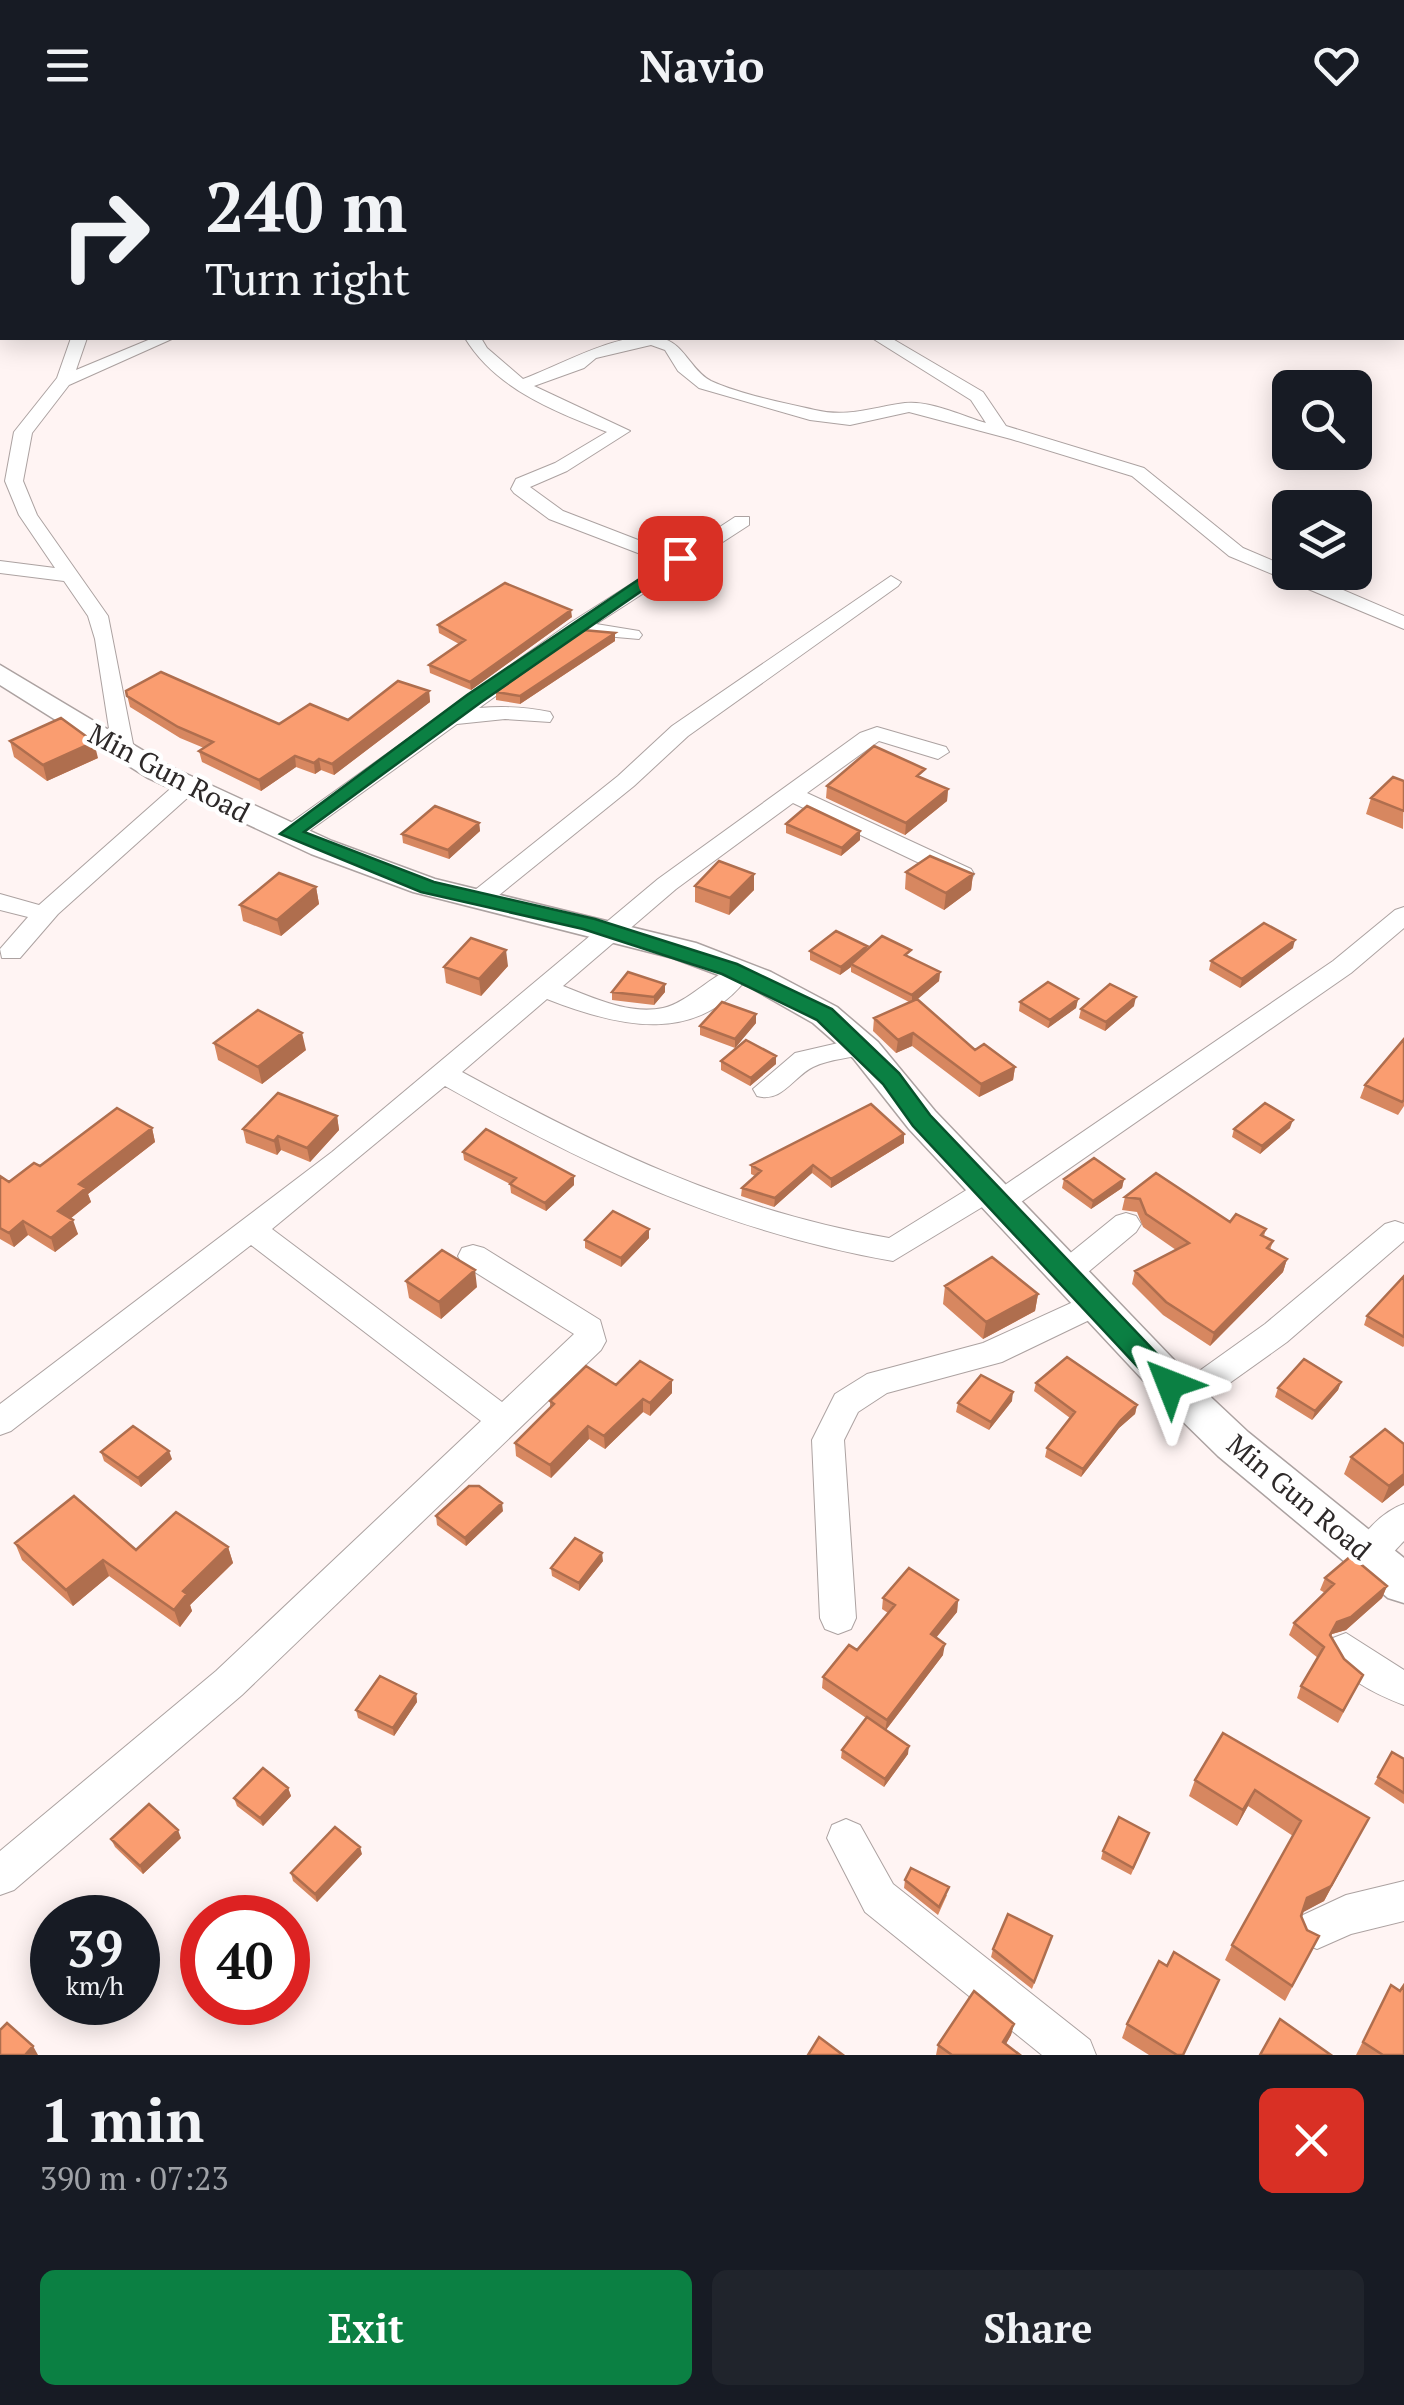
<!DOCTYPE html>
<html lang="en">
<head>
<meta charset="utf-8">
<style>
  body { margin:0; font-family:"PT Serif",serif; background:#20242c; color:#f1f3f6; height:100vh; display:flex; flex-direction:column; font-size:38px; white-space:nowrap }
  * { box-sizing:border-box; margin:0 }
  p { font-size:32px; color:#9ea1a6 }
  .icon { flex:none; width:55px; height:55px; fill:none; stroke:currentColor; stroke-width:2; stroke-linecap:round; stroke-linejoin:round }
  .map { position:relative; height:1925px; overflow:hidden }
  .side { display:flex; flex-direction:column; background:#171b24; flex:1 }
  .side>* { flex:none }
  .top-card { position:absolute; left:0px; top:0px; width:1405px; height:210px; box-shadow:0 5px 25px #0003; background:#171b24; color:#f1f3f6; overflow:hidden }
  .controls { position:absolute; left:1272px; top:240px; display:grid; gap:20px }
  .controls a { display:grid; place-items:center; width:100px; height:100px; border-radius:15px; background:#171b24; box-shadow:0 5px 25px #0003; font-size:50px }
  .speed { position:absolute; left:30px; top:1765px; display:flex; gap:20px; font-size:50px; font-weight:700; text-align:center }
  .speed>* { display:grid; place-content:center; width:130px; height:130px; border-radius:50%; background:#171b24; box-shadow:0 5px 25px #0003; line-height:1 }
  .speed small { font-size:25px; font-weight:400 }
  .speed .limit { border:15px solid #d22; background:#fff; color:#111 }
  .pin { position:absolute; display:grid; place-items:center; width:85px; height:85px; color:#fff; margin:-42px; border-radius:20px; box-shadow:0 5px 15px #0006 }
  .me { position:absolute; width:110px; margin:-55px; rotate:315deg; stroke-linejoin:round; filter:drop-shadow(0 0 8px #0008) }
  .turn { display:flex; align-items:center; gap:35px; height:210px; padding:0 40px; font-size:45px }
  .turn .icon { width:130px; height:130px; stroke-width:2.5 }
  .turn b { display:block; font-size:70px; line-height:85px }
  .round { display:grid; place-items:center; flex:none; width:105px; height:105px; border-radius:15px; background:#20242c }
  .overview { display:flex; align-items:center; justify-content:space-between; height:170px; padding:0 40px }
  h1 { font-size:60px; font-weight:700; line-height:75px }
  .primary-button { display:flex; gap:20px; margin-top:auto; padding:20px 40px }
  .primary-button a { flex:1; height:115px; border-radius:15px; background:#0b8043; color:#fff; font-size:40px; font-weight:700; line-height:115px; text-align:center }
  .primary-button a+a { background:#20242c; color:#f1f3f6 }
  header { display:flex; justify-content:space-between; align-items:center; height:130px; padding:0 40px; background:#171b24; font-size:45px; font-weight:700 }
  .map>svg:first-child { display:block }
  .lines { fill:none; stroke-linecap:round; stroke-linejoin:round }
  .minor-casing { stroke:#aca2a1; stroke-width:2 }
  .tertiary-casing { stroke:#aca2a1; stroke-width:3 }
  .minor { fill:#fff; fill-rule:evenodd }
  .tertiary { fill:#fff; fill-rule:evenodd }
  .wall { fill:#d78760 }
  .shaded-wall { fill:#af6e4e }
  .building { fill:#fa9d70; stroke:#af6e4e; stroke-width:2.5 }
  .route { fill:#0b8043; stroke:#07532c; stroke-width:2.5 }
  .labels { text-anchor:middle; stroke-width:9; stroke-linejoin:round; paint-order:stroke }
  .street-label { font-size:28px; fill:#2d2929; stroke:#fff }
</style>
</head>
<body>
<header><svg class="icon" aria-label="menu" viewBox="0 0 24 24"><path d="M4 6h16M4 12h16M4 18h16"/></svg>Navio<svg class="icon" aria-label="heart" viewBox="0 0 24 24"><path d="M12 20l-8-8c-3-5 5-10 8-4 3-6 11-1 8 4z"/></svg></header>
<div class="map">
<svg width="1404" height="1925" viewBox="0 0 1404 1925">
  <rect width="100%" height="100%" fill="#fff4f3"/>
  <g class="lines">
    <g class="minor-casing">
      <path id="minor" d="M2,137V148L0,149V138Z
        M71,208H87L76,240L153,208H174L69,255L32,303L23,351L37,385L108,486L135,624L124,631L113,624L95,509L88,486L64,451L0,443V431L55,438L19,385L5,351L14,302L57,248Z
        M465,208H481L487,218L523,249C562,235 620,200 660,208C684,212 690,240 711,251C739,264 784,273 815,280C848,288 873,277 905,273C929,270 963,286 986,293L971,270L872,208H891L983,262L1006,296L1144,338L1243,418L1290,438V442H1301L1404,486V499L1229,426L1132,346L1011,309L909,282L850,295L810,290L699,258L678,241L665,220L651,215L596,228L584,238L534,256L630,301L567,341L530,357L563,381L677,425L735,387H749V395L596,494L639,501L642,505L639,509L582,504L479,578C503,576 526,577 550,582L553,587L550,592L505,589L457,594L298,709H282L278,704L282,699L570,493L664,433L549,389L514,363L511,359L516,349L555,333L607,302C554,281 496,259 465,208Z
        M891,446L901,452L898,456L688,606L634,656L488,774H470L467,769L470,764L618,646L672,596Z
        M877,597L946,617L949,622L938,629L879,611L807,663L971,739L974,744L971,749H953L793,673L676,759L563,856C594,868 629,885 663,878C692,872 723,831 747,837L751,843C699,917 618,897 547,869L462,942C601,1018 731,1081 889,1108L976,1054L986,1051L999,1059L1333,831L1395,780L1404,777V798L1351,843L1008,1081L998,1085L984,1076L893,1131C727,1102 591,1038 445,956L272,1099L502,1272L574,1204L462,1134L458,1126L462,1118L473,1115L484,1118L600,1190L606,1211L601,1220L242,1565L14,1760L0,1765V1721L216,1541L481,1291L251,1115L11,1301L0,1305V1274L332,1022L658,749L860,603Z
        M186,650L194,652L197,657L194,662L58,784L20,828H2L0,819L28,787L0,780V764L39,775L178,652Z
        M860,908L869,911L873,917L869,923C852,928 829,929 813,937C793,947 782,973 757,966L753,959L795,923Z
        M1126,1083L1136,1086L1141,1094L1136,1102L1075,1153L1064,1156L1053,1153L1049,1145L1053,1137L1116,1086Z
        M1395,1091L1404,1094V1111L1287,1212L1196,1277L1185,1281L1174,1277L1169,1268L1174,1259L1265,1194L1385,1094Z
        M1093,1163L1104,1167L1108,1175L1104,1183L1002,1232L887,1263L858,1282L844,1310L856,1488L851,1499L838,1504L825,1499L820,1488L812,1310L835,1264L867,1244L983,1213Z
        M1404,1374V1411C1389,1426 1379,1444 1356,1435L1351,1425C1360,1405 1383,1381 1404,1374Z
        M1346,1503L1404,1540V1575C1375,1564 1341,1548 1328,1519L1333,1508Z
        M846,1689L860,1695L893,1754L1090,1910L1096,1925H1042L865,1782L827,1708L832,1695Z
        M1404,1751V1791L1351,1804L1317,1819L1303,1813L1297,1799L1303,1785L1346,1765Z"/>
    </g>
    <g class="tertiary-casing">
      <path id="tertiary" d="M0,535L169,636L332,711L435,749L696,813L771,842L837,877L878,912L935,981L1199,1256L1248,1302L1404,1428V1473L1388,1468L1218,1326L1171,1280L909,999L853,928L813,893L748,856L673,828L413,762L311,724L148,648L0,555Z"/>
    </g>
    <use href="#minor" class="minor"/>
    <use href="#tertiary" class="tertiary"/>
  </g>
  <path class="wall" d="M572,487L471,560L430,543L429,535L459,514L439,503L438,495Z
    M615,503V511L520,574L496,570V562Z
    M126,561L279,594L348,590L429,561L430,572L334,645L321,640L315,644L296,637L261,661L202,632L199,621L204,618L180,608L130,577Z
    M10,611L98,628L47,651L14,627Z
    M924,649L948,659L947,671L905,705L826,668L827,656Z
    M1404,651L1403,699L1366,684L1371,668Z
    M479,693L480,701L449,729L403,713L402,704Z
    M786,694L860,710L841,726L786,703Z
    M906,742L973,744L971,760L944,780L905,759Z
    M695,756L754,760L729,785L695,772Z
    M316,757L319,774L281,806L243,791L240,775Z
    M867,816L866,820L910,827L940,842L939,851L917,869L975,920L1015,937L1013,950L979,967L912,916L896,923L873,901L874,888L909,872L851,842V837L840,845L810,830V821Z
    M1293,818L1240,858L1209,840L1211,831Z
    M508,836L481,866L446,853L444,837Z
    M665,854V862L654,875L612,870V862Z
    M1078,869L1076,878L1048,898L1019,881L1020,872Z
    M1134,876L1105,901L1079,888L1081,879Z
    M756,893L735,918L700,905V896Z
    M1404,909V976L1398,985L1360,968L1365,955Z
    M214,913L306,920L262,954L218,930Z
    M776,926V934L750,956L721,940V931Z
    M337,986L339,1000L310,1032L281,1020L277,1025L246,1013L243,999Z
    M152,998L155,1012L88,1064L91,1072L70,1089L78,1104L55,1122L28,1105L14,1117L0,1109V1046L9,1052L40,1036Z
    M1290,998L1260,1024L1232,1007L1234,999Z
    M904,1004V1013L831,1058L812,1043L774,1077L741,1066L742,1058L755,1046L751,1044V1035Z
    M463,1022L574,1046V1055L546,1081L511,1063L510,1054L464,1030Z
    M1156,1043L1230,1092L1266,1099L1264,1106L1273,1111L1270,1120L1287,1129L1283,1142L1210,1216L1163,1185L1132,1154L1135,1141L1176,1120L1143,1097L1137,1082L1122,1080L1125,1067Z
    M1064,1049H1124L1122,1058L1091,1079L1062,1058Z
    M649,1108L621,1137L585,1118V1110Z
    M1404,1146V1216L1403,1217L1364,1195L1367,1186Z
    M406,1151L477,1157L441,1189L409,1168Z
    M945,1156L1038,1164L1035,1181L983,1209L943,1174Z
    M1341,1252L1338,1260L1312,1290L1275,1267L1278,1258Z
    M1036,1253L1137,1275L1135,1284L1119,1298L1081,1347L1045,1327L1047,1318L1070,1288L1034,1261Z
    M616,1255L672,1263L650,1286L643,1282L605,1319L589,1309L551,1348L516,1326L515,1313L550,1277V1271Z
    M1012,1271L989,1300L956,1282L958,1273Z
    M1404,1314V1355L1382,1373L1344,1344L1351,1327Z
    M101,1322L172,1329L141,1357L104,1331Z
    M503,1381L466,1416L437,1395L436,1386Z
    M15,1413L136,1420L228,1417L233,1433L190,1475L192,1481L180,1497L109,1446L73,1476L22,1430Z
    M603,1431L579,1461L552,1446L551,1438Z
    M1325,1448L1387,1456L1382,1468L1346,1500L1332,1504L1330,1507L1344,1529L1363,1545L1338,1593L1297,1568L1301,1556L1318,1528L1289,1505L1294,1493L1325,1463L1320,1460Z
    M883,1468L958,1470L957,1482L936,1508L943,1525L886,1600L908,1624L884,1657L841,1628L842,1620L866,1588L822,1558L823,1547L857,1520L888,1483L882,1479Z
    M416,1564L417,1572L394,1606L358,1588L356,1580Z
    M1223,1603L1369,1688L1324,1771L1302,1782L1301,1786L1307,1800L1319,1806L1285,1871L1225,1830L1232,1815L1293,1706L1248,1676L1237,1696L1189,1666L1195,1650Z
    M1392,1622L1404,1629V1674L1374,1654Z
    M288,1658L291,1666L263,1696L237,1676L234,1668Z
    M1149,1703L1131,1745L1101,1729L1103,1721Z
    M181,1708L143,1744L115,1717L111,1709Z
    M362,1724L317,1772L293,1751L291,1743Z
    M905,1750L947,1765L938,1785L904,1758Z
    M1052,1806L1032,1859L991,1827L993,1819Z
    M1167,1836L1184,1925H1149L1122,1908L1127,1894Z
    M1391,1855L1400,1861L1404,1925H1356Z
    M1014,1894L1011,1905L1006,1914L1020,1925H936L938,1915Z"/>
  <path class="shaded-wall" d="M571,480L572,487L471,560L470,552Z
    M615,503V511L520,574V566Z
    M429,561L430,572L334,645L332,634Z
    M94,612L98,628L47,651L43,635Z
    M295,626L296,637L261,661L259,650Z
    M319,629L321,640L315,644L314,633Z
    M948,659L947,671L905,705L906,693Z
    M479,693L480,701L449,729L448,720Z
    M860,701V710L841,726L842,718Z
    M754,744V760L729,785L730,768Z
    M973,744L971,760L944,780L946,763Z
    M316,757L319,774L281,806L277,790Z
    M1295,810L1293,818L1240,858L1242,849Z
    M867,816L866,825L851,834V837L840,845L841,837Z
    M506,820L508,836L481,866L479,849Z
    M940,842L939,851L912,874V865Z
    M665,854V862L654,875V867Z
    M1136,867L1134,876L1105,901L1106,892Z
    M1078,869L1076,878L1048,898L1050,890Z
    M756,884V893L735,918V909Z
    M302,903L306,920L262,954L258,937Z
    M913,903L912,916L896,923L898,910Z
    M776,926V934L750,956L751,948Z
    M1015,937L1013,950L979,967L981,954Z
    M337,986L339,1000L310,1032L307,1018Z
    M1293,990L1290,998L1260,1024L1262,1016Z
    M152,998L155,1012L88,1064L91,1072L62,1095L58,1081L79,1054Z
    M904,1004V1013L831,1058V1049Z
    M278,1006L281,1020L277,1025L274,1011Z
    M813,1035L812,1043L774,1077L775,1068Z
    M574,1046V1055L546,1081L545,1073Z
    M1124,1049L1122,1058L1091,1079L1093,1071Z
    M73,1090L78,1104L55,1122L51,1108Z
    M23,1091L28,1105L14,1117L9,1103Z
    M649,1099V1108L621,1137V1128Z
    M1287,1129L1283,1142L1210,1216L1214,1203Z
    M475,1140L477,1157L441,1189L439,1172Z
    M1038,1164L1035,1181L983,1209L986,1192Z
    M672,1250V1263L650,1286V1273Z
    M1341,1252L1338,1260L1312,1290L1315,1281Z
    M1013,1262L1012,1271L989,1300L991,1292Z
    M643,1269V1282L605,1319L604,1306Z
    M1137,1275L1135,1284L1119,1298L1081,1347L1083,1339L1121,1290Z
    M588,1296L589,1309L551,1348L550,1335Z
    M169,1321L172,1329L141,1357L138,1348Z
    M1404,1344V1355L1382,1373L1389,1356Z
    M502,1373L503,1381L466,1416L465,1408Z
    M228,1417L233,1433L190,1475L192,1481L180,1497L174,1480L183,1461Z
    M602,1423L603,1431L579,1461V1453Z
    M103,1430L109,1446L73,1476L66,1460Z
    M1387,1456L1382,1468L1346,1500L1332,1504L1325,1517L1337,1492Z
    M958,1470L957,1482L929,1516L931,1504Z
    M945,1514L943,1525L885,1601L887,1590Z
    M416,1564L417,1572L394,1606L393,1598Z
    M909,1616L908,1624L884,1657L885,1649Z
    M288,1658L291,1666L263,1696L260,1688Z
    M1255,1660L1248,1676L1237,1696L1243,1680Z
    M1369,1688L1324,1771L1300,1784L1307,1768Z
    M178,1700L181,1708L143,1744L140,1736Z
    M360,1717L362,1724L317,1772L315,1764Z
    M1014,1894L1011,1905L1000,1924L1003,1912Z
    M33,1916L38,1925H25Z"/>
  <path class="building" d="M505,453L571,480L470,552L429,535L465,510L438,495Z
    M583,500L615,503L520,566L496,562Z
    M161,542L279,594L310,574L348,590L398,551L429,561L332,634L319,629L314,633L295,626L259,650L199,621L213,612L178,597L127,566L126,561Z
    M61,588L94,612L43,635L10,611Z
    M874,616L925,639L917,646L948,659L906,693L827,656Z
    M1393,647L1404,651V681L1371,668Z
    M435,676L479,693L448,720L402,704Z
    M807,676L860,701L842,718L786,694Z
    M930,726L973,744L946,763L906,742Z
    M719,731L754,744L730,768L695,756Z
    M279,743L316,757L277,790L240,775Z
    M1264,793L1295,810L1242,849L1211,831Z
    M836,801L867,816L841,837L810,821Z
    M882,806L911,820L905,825L940,842L912,865L851,834Z
    M471,808L506,820L479,849L444,837Z
    M628,842L665,854L654,867L612,862Z
    M1048,852L1078,869L1050,890L1020,872Z
    M1110,854L1136,867L1106,892L1081,879Z
    M917,869L975,920L984,914L1015,937L981,954L913,903L898,910L874,888Z
    M722,872L756,884L735,909L700,896Z
    M258,880L302,903L258,937L214,913Z
    M1404,909V970L1402,972L1365,955Z
    M746,910L776,926L751,948L721,931Z
    M278,963L337,986L307,1018L278,1006L274,1011L243,999Z
    M1265,973L1293,990L1262,1016L1234,999Z
    M871,974L904,1004L831,1049L813,1035L775,1068L742,1058L761,1041L751,1035Z
    M117,978L152,998L79,1054L86,1058L58,1081L73,1090L51,1108L23,1091L9,1103L0,1098V1046L9,1052L34,1033L40,1036Z
    M486,999L574,1046L545,1073L510,1054L516,1048L463,1022Z
    M1094,1028L1124,1049L1093,1071L1064,1049Z
    M1156,1043L1230,1092L1236,1084L1266,1099L1261,1105L1273,1111L1267,1118L1287,1129L1214,1203L1166,1172L1135,1141L1189,1113L1146,1084L1140,1069L1125,1067Z
    M613,1081L649,1099L621,1128L585,1110Z
    M442,1120L475,1140L439,1172L406,1151Z
    M992,1127L1038,1164L986,1192L945,1156Z
    M1404,1146V1207L1367,1186Z
    M1067,1227L1137,1275L1121,1290L1083,1339L1047,1318L1075,1282L1036,1253Z
    M1304,1229L1341,1252L1315,1281L1278,1258Z
    M640,1231L672,1250L650,1273L643,1269L604,1306L588,1296L550,1335L515,1313L554,1274L550,1271L586,1236L616,1255Z
    M981,1245L1013,1262L991,1292L958,1273Z
    M133,1296L169,1321L138,1348L101,1322Z
    M1385,1299L1404,1314V1344L1389,1356L1351,1327Z
    M469,1356H479L502,1373L465,1408L436,1386Z
    M74,1366L136,1420L176,1382L228,1417L183,1461L187,1464L174,1480L103,1430L66,1460L15,1413Z
    M575,1408L602,1423L579,1453L551,1438Z
    M1351,1426L1387,1456L1351,1487L1337,1492L1330,1505L1344,1529L1363,1545L1343,1581L1301,1556L1324,1517L1294,1493L1334,1454L1325,1448Z
    M909,1438L958,1470L931,1504L945,1514L887,1590L823,1547L849,1515L857,1520L895,1475L883,1468Z
    M380,1546L416,1564L393,1598L356,1580Z
    M867,1587L909,1616L885,1649L842,1620Z
    M1223,1603L1369,1688L1331,1756L1307,1768L1301,1786L1307,1800L1319,1806L1292,1856L1232,1815L1301,1691L1255,1660L1243,1680L1195,1650Z
    M1392,1622L1404,1629V1663L1378,1647Z
    M263,1638L288,1658L260,1688L234,1668Z
    M149,1674L178,1700L140,1736L111,1709Z
    M1119,1687L1149,1703L1133,1738L1103,1721Z
    M335,1697L360,1717L315,1764L291,1743Z
    M911,1738L949,1757L939,1777L905,1750Z
    M1008,1784L1052,1806L1034,1852L993,1819Z
    M1174,1822L1219,1850L1183,1925H1177L1127,1894L1159,1831L1167,1836Z
    M1391,1855L1400,1861L1404,1855V1925H1383L1363,1912Z
    M974,1861L1014,1894L1003,1912L1020,1925H952L938,1915Z
    M1280,1889L1331,1925H1260Z
    M7,1893L33,1916L25,1925H0V1900Z
    M819,1907L843,1925H808Z"/>
  <path class="route" d="M675,425L689,428L480,573L304,702L434,752L595,789L737,834L832,879L899,943L930,985L1179,1247L1183,1254L1179,1262L1170,1265L1161,1262L913,996L883,954L817,890L722,844L583,799L421,762L280,704L467,565Z"/>
  <g class="labels">
    <g class="street-label">
      <text transform="translate(169 643) rotate(28)" y="10">Min Gun Road</text>
      <text transform="translate(1299 1367) rotate(40)" y="10">Min Gun Road</text>
    </g>
  </g>
</svg>
<div class="controls">
<a><svg class="icon" aria-label="search" viewBox="0 0 24 24"><circle cx="10" cy="10" r="6"/><path d="M15 15l6 6"/></svg></a>
<a><svg class="icon" aria-label="layers" viewBox="0 0 24 24"><path d="M12 4l9 5-9 5-9-5zM3 14l9 5 9-5"/></svg></a>
</div>
<div class="speed"><div>39<small>km/h</small></div><div class="limit">40</div></div>
<div class="pin" style="left:680px;top:428px;background:#d93025"><svg class="icon" aria-label="arrive" viewBox="0 0 24 24"><path d="M6 21V4h12l-3 4 3 4H6"/></svg></div>
<svg class="me" style="left:1170px;top:1254px" viewBox="-20 -20 40 40"><path d="M0-17L14 15 0 8-14 15z" fill="#0b8043" stroke="#fff" stroke-width="4"/></svg>
<div class="top-card">
<div class="turn"><svg class="icon" aria-label="right" viewBox="0 0 24 24"><path d="M7 20v-9h11M14 6l5 5-5 5"/></svg><div><b>240 m</b>Turn right</div></div>
</div>
</div>
<section class="side">
<div class="overview"><div><h1>1 min</h1><p>390 m · 07:23</p></div><a class="round" style="background:#d93025;color:#fff"><svg class="icon" aria-label="close" viewBox="0 0 24 24"><path d="M6 6l12 12M18 6L6 18"/></svg></a></div>
<div class="primary-button"><a>Exit</a><a>Share</a></div>
</section>
</body>
</html>
